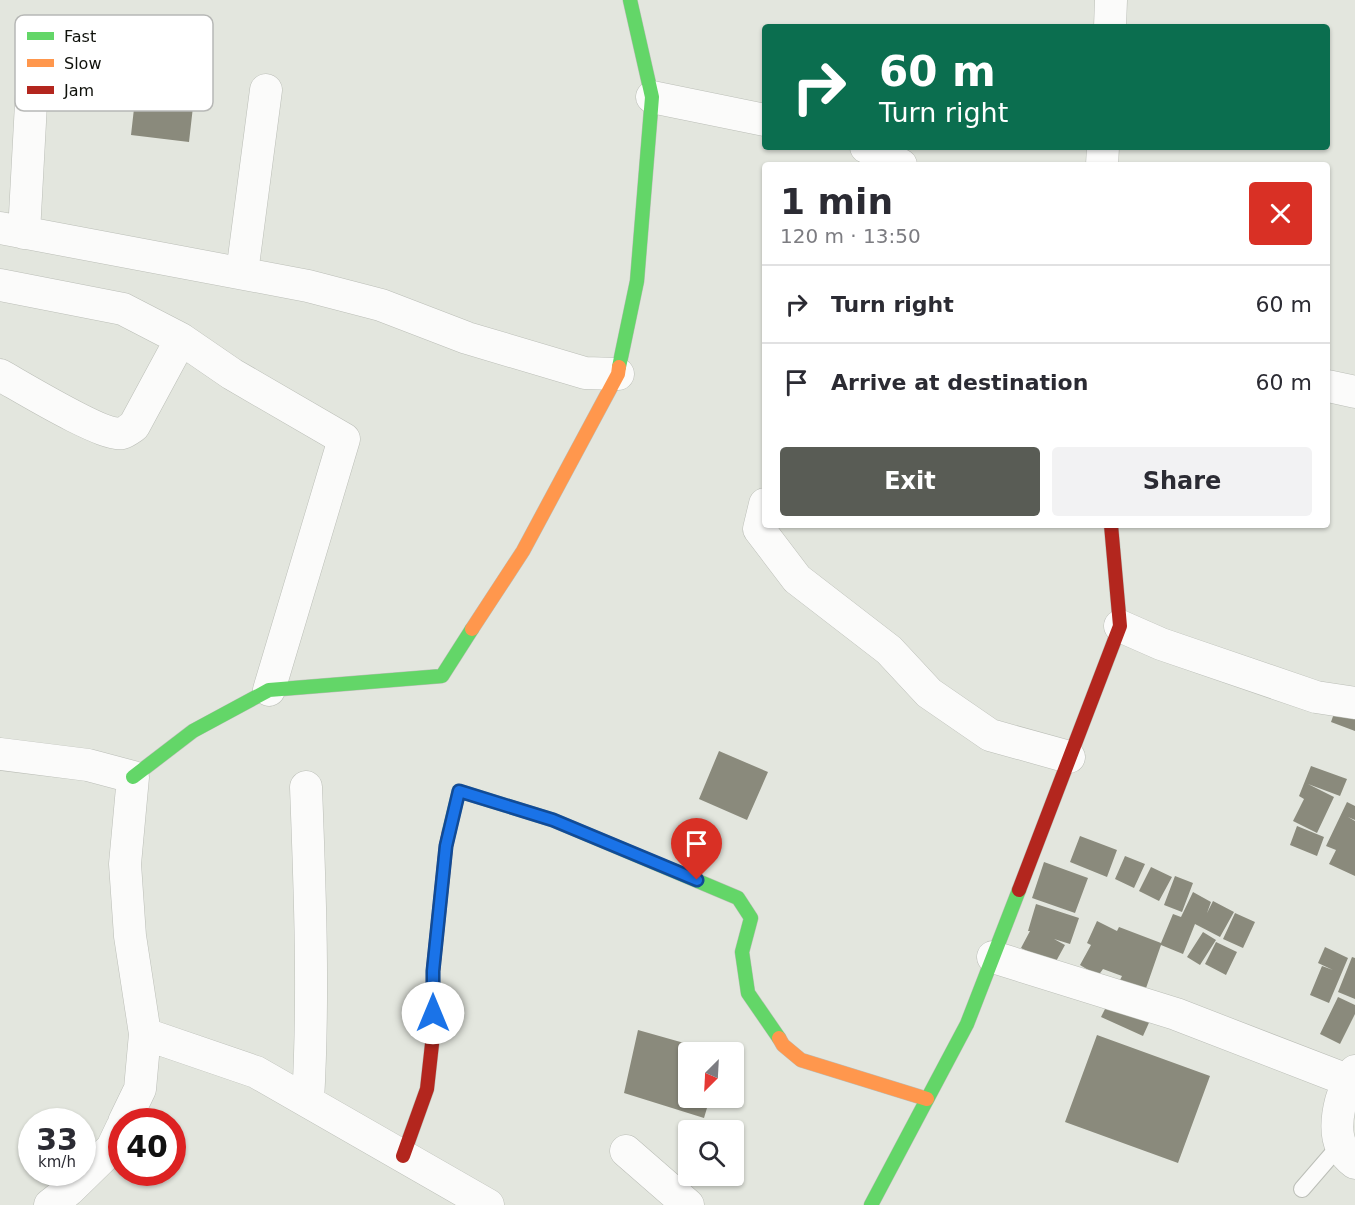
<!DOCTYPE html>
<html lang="en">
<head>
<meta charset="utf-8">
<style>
  body { margin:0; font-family:"DejaVu Sans",sans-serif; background:#f2f2f3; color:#2b2b33; height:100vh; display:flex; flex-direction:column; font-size:22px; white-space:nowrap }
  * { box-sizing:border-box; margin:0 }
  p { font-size:20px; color:#7c7c81 }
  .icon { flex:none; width:33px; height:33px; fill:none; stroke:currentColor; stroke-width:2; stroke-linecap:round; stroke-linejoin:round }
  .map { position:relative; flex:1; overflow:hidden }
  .drawer { position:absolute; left:762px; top:162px; width:568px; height:366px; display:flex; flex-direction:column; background:#fff; border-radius:6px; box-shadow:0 2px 4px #0004 }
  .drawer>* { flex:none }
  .hud { position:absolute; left:762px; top:24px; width:568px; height:126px; border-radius:6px; box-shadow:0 2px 4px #0004; background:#0b6e4f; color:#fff; overflow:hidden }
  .needle { width:39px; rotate:204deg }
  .controls { position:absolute; left:678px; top:1042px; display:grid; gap:12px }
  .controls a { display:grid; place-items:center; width:66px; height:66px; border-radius:6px; background:#fff; box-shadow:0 2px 4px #0004; font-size:30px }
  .speed { position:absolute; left:18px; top:1108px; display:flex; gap:12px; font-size:30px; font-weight:700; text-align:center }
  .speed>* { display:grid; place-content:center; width:78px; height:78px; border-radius:50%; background:#fff; box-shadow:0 2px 4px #0004; line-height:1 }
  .speed small { font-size:15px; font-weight:400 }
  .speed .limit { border:9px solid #d22; background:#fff; color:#111 }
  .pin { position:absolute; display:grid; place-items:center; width:51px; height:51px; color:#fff; margin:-62px -26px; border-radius:50% 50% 50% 0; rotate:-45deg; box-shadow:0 0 6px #0007 }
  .pin .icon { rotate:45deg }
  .me { position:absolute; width:66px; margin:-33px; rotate:0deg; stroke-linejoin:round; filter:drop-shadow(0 0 4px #0008) }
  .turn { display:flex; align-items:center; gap:21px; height:126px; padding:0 18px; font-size:27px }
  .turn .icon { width:78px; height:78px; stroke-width:2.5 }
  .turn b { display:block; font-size:42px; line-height:51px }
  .round { display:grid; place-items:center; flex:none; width:63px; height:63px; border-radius:6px; background:#f2f2f3 }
  .headline { display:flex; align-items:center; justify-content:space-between; height:102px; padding:0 18px }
  h1 { font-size:36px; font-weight:800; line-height:45px }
  .primary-button { display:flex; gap:12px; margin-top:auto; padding:12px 18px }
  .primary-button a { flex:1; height:69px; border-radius:6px; background:#595c55; color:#fff; font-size:24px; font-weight:800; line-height:69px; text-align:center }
  .primary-button a+a { background:#f2f2f3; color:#2b2b33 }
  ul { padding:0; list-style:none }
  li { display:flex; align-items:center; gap:18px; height:78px; padding:0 18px; border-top:2px solid #e1e1e2 }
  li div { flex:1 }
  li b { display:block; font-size:22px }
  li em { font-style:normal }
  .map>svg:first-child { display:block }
  .building { fill:#8a8a7c }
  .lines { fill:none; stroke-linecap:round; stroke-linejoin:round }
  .lane-casing { stroke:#bbbeb7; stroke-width:18 }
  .street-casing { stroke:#bbbeb7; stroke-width:33 }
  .fast-casing { stroke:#bbbeb7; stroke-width:15 }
  .slow-casing { stroke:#bbbeb7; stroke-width:15 }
  .jam-casing { stroke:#bbbeb7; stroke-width:15 }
  .lane { stroke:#fbfbfa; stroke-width:16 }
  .street { stroke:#fbfbfa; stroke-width:32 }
  .fast { stroke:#63d668; stroke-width:14 }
  .slow { stroke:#ff974d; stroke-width:14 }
  .jam { stroke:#b3261e; stroke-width:14 }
  .route-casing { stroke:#114b97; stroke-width:15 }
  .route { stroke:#1a73e8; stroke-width:10 }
  .key { fill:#fff; stroke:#b7b8b6; stroke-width:1.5 }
  .key-label { font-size:16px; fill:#0f110b }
</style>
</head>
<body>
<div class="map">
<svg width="1355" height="1205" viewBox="0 0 1355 1205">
  <rect width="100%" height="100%" fill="#e3e6de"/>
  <path class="building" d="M137,82L195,89L189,142L131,135Z
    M1338,702L1355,708V731L1331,722Z
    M719,751L768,772L747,820L699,799Z
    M1311,766L1347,779L1340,796L1308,784L1334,797L1317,833L1293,821L1304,799L1299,796Z
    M1347,802L1355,806V820L1348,817L1355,821V876L1329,864L1336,850L1326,846Z
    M1297,826L1324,837L1317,856L1290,845Z
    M1080,836L1117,850L1107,877L1070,862Z
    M1125,856L1145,864L1134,888L1115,879Z
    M1044,862L1088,878L1075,913L1032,898Z
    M1151,867L1172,877L1159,901L1139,891Z
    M1175,876L1193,883L1182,912L1164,905Z
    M1193,892L1211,902L1207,913L1213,901L1234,912L1220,937L1195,924L1183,954L1161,945L1145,991L1119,982L1122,976L1103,969L1098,976L1080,965L1091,945L1087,943L1097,921L1117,931L1119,927L1161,943L1173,914L1181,917Z
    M1036,904L1079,918L1070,944L1054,939L1065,945L1054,965L1021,948L1030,931H1028Z
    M1235,913L1255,922L1243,948L1223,939Z
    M1203,932L1216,940L1200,965L1187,957Z
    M1216,942L1237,952L1226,975L1205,964Z
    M1325,947L1348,958L1329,1003L1310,995L1322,966L1333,970L1318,963Z
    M1352,957L1355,958V999L1338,992Z
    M1111,997L1152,1016L1143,1036L1101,1017Z
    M1338,997L1355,1005V1014L1340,1044L1320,1034Z
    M638,1030L716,1052L688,1053V1098H710L704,1118L624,1093Z
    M1097,1035L1210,1076L1178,1163L1065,1122Z"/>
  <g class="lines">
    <g class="lane-casing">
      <path id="lane" d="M1302,1189L1340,1145"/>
    </g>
    <g class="street-casing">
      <path id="street" d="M1110,27L1111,0
        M652,97L765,120
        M866,147L901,165
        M1102,165L1103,147
        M0,228L308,286L381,305L467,338L585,373L618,374
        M24,233L32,85
        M242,273L266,90
        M0,285L123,309L181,339L134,426C131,428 126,432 122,433C103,437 20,386 0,375
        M181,339L232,374L344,439L269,690
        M1328,386L1355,392
        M765,504L759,529L797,579L889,650L929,693L990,735L1069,757
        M1120,626L1161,644L1316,697L1355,703
        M0,754L88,765L133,777L125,864L130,936L145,1034L140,1089L124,1122
        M306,787C310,891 314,996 308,1101
        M993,957L1176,1014L1347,1080
        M145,1034L256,1072L488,1205
        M1355,1071C1347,1080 1345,1089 1341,1101C1335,1124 1334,1148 1355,1163
        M626,1151L688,1205
        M50,1205L69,1190L112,1148L122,1127"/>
    </g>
    <g class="fast-casing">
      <path id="fast" d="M619,367L637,281L652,97L630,0
        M133,777L193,731L269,690L442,676L472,629
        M449,832L459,791L553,820L738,898L751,918L742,952L748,993L779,1038
        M871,1205L967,1024L1019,890"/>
    </g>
    <g class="slow-casing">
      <path id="slow" d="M472,629L523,551L618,374L619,367
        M779,1038L783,1045L801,1060L927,1099"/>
    </g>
    <g class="jam-casing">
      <path id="jam" d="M1019,890L1120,626L1111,525
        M403,1156L427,1089L433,1035V971L446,846L449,832"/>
    </g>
    <use href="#lane" class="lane"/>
    <use href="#street" class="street"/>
    <use href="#fast" class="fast"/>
    <use href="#slow" class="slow"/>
    <use href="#jam" class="jam"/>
  </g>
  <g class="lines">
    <g class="route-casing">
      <path id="route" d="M433,1013V971L446,846L459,791L553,820L697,880"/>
    </g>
    <use href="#route" class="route"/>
  </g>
  <rect x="15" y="15" width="198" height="96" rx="9" class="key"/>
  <rect x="27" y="32" width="27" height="8" fill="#63d668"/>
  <rect x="27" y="59" width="27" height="8" fill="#ff974d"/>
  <rect x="27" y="86" width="27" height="8" fill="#b3261e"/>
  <g class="key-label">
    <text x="64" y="42">Fast</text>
    <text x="64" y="69">Slow</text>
    <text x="64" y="96">Jam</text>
  </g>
</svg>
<div class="controls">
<a><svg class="needle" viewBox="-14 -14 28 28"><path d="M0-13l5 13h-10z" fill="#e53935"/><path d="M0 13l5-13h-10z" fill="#7c7c81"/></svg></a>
<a><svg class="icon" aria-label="search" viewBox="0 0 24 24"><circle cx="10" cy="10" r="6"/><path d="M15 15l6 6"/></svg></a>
</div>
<div class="speed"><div>33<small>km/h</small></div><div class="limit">40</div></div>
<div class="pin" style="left:697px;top:880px;background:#d93025"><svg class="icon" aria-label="arrive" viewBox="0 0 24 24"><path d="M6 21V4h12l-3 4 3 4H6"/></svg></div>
<svg class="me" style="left:433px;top:1013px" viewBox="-20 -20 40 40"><circle r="19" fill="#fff"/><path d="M0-13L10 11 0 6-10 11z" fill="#1a73e8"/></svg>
<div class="hud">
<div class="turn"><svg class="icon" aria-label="right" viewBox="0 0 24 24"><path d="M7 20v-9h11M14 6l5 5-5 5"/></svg><div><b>60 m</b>Turn right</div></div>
</div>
<section class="drawer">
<div class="headline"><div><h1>1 min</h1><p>120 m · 13:50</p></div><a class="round" style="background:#d93025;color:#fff"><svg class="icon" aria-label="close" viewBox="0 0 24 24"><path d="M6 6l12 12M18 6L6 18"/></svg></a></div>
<ul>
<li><svg class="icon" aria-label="right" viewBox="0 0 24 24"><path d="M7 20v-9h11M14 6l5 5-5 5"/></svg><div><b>Turn right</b></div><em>60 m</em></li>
<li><svg class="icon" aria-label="arrive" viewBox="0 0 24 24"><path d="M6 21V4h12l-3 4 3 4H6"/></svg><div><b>Arrive at destination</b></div><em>60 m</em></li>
</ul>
<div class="primary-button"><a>Exit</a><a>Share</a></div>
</section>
</div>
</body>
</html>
